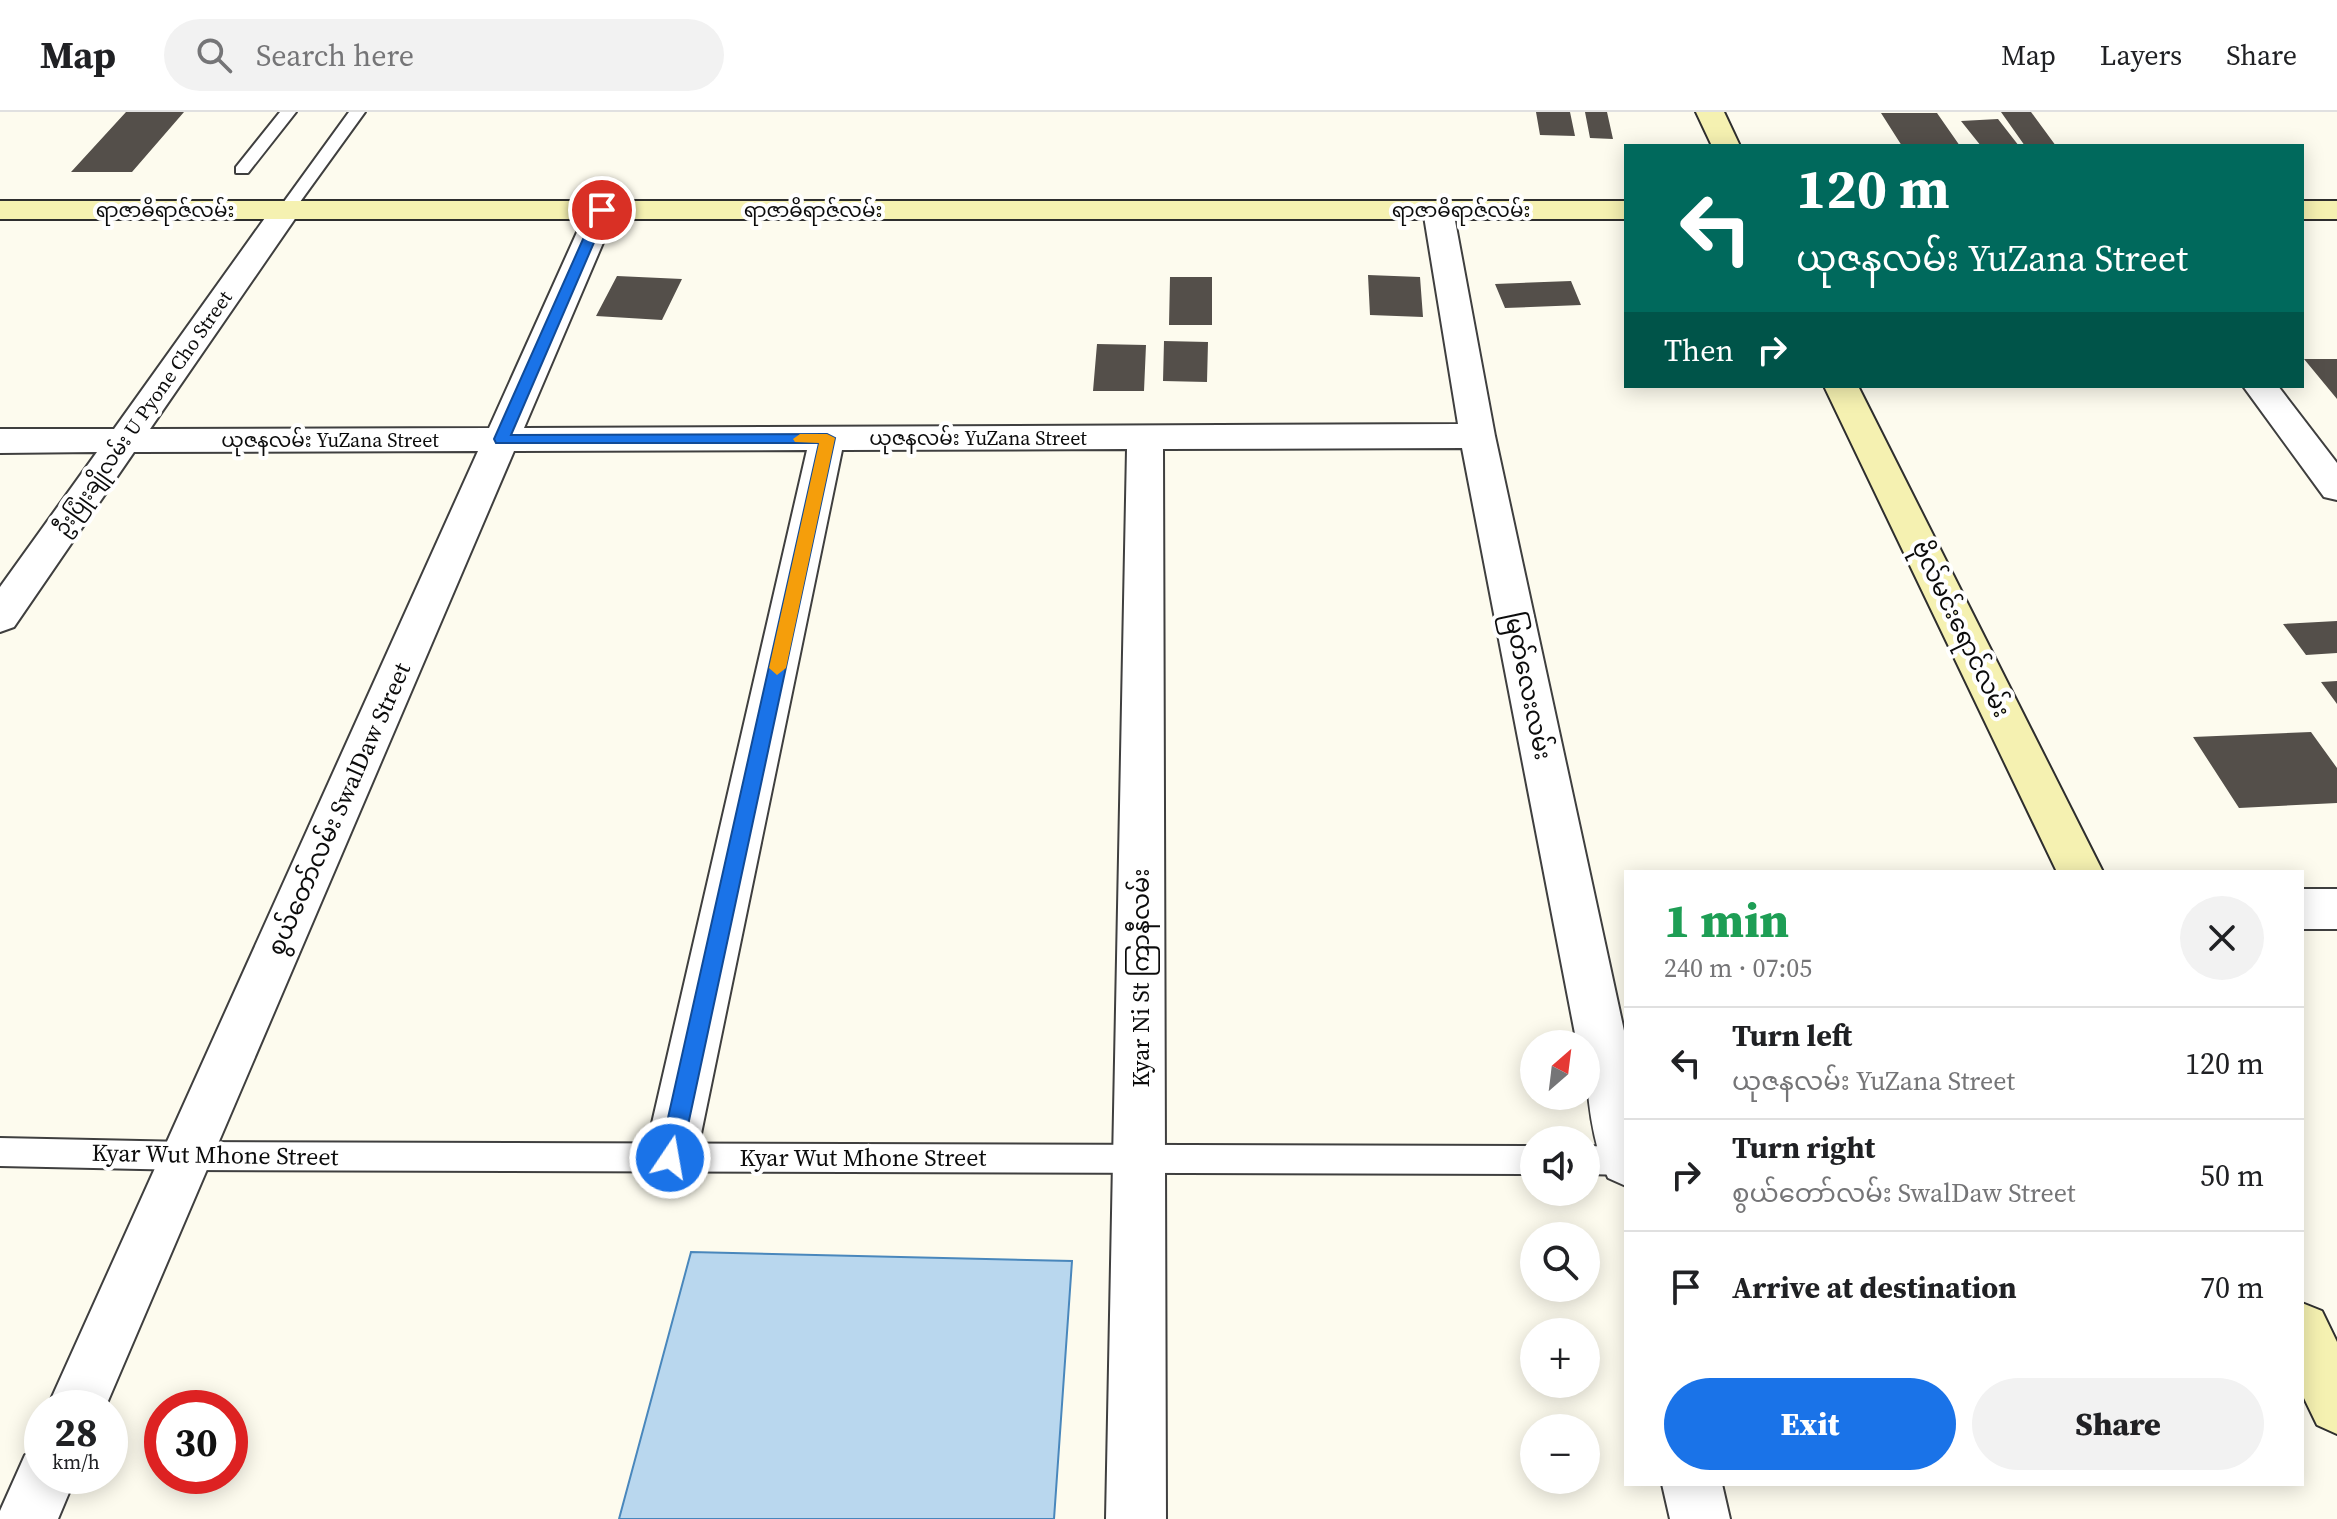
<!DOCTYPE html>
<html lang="en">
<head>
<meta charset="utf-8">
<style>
  body { margin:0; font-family:"Source Serif 4","Noto Sans Myanmar",serif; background:#f2f2f2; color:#202124; height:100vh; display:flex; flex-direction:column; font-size:30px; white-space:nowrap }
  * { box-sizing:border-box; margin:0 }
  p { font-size:26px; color:#757577 }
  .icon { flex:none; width:44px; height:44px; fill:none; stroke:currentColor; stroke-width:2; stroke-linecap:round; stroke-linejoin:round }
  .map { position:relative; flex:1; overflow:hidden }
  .drawer { position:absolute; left:1624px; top:758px; width:680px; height:616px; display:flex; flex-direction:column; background:#fff; border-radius:0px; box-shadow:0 4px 20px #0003 }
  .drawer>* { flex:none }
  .top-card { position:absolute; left:1624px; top:32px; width:680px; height:244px; border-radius:0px; box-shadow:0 4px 20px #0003; background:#00695c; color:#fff; overflow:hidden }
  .needle { width:52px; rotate:28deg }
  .controls { position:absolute; left:1520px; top:918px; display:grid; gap:16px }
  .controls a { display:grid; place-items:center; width:80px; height:80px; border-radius:50%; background:#fff; box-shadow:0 4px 20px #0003; font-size:40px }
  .speed { position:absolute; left:24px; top:1278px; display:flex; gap:16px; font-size:40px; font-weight:700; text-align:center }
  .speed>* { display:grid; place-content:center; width:104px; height:104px; border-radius:50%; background:#fff; box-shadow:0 4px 20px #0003; line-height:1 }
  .speed small { font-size:20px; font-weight:400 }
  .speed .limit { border:12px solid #d22; background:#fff; color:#111 }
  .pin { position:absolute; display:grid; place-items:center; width:68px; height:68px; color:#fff; margin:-34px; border:4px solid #fff; border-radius:50%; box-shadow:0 2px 8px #0007 }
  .me { position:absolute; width:88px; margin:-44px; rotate:12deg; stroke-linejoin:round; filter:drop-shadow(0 0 6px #0008) }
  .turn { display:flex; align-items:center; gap:28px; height:168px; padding:0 40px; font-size:36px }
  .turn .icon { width:104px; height:104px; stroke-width:2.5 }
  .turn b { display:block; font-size:56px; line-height:68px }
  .then { display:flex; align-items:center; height:76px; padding:0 40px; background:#0003; gap:16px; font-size:30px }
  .round { display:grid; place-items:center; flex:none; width:84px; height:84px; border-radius:42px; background:#f2f2f2 }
  .head { display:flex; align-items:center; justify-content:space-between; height:136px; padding:0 40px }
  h1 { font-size:48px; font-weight:800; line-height:60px; color:#1e9e55 }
  .action { display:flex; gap:16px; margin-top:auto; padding:16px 40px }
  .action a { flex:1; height:92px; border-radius:48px; background:#1a73e8; color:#fff; font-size:32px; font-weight:800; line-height:92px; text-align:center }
  .action a+a { background:#f2f2f2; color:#202124 }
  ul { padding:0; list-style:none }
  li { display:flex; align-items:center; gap:24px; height:112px; padding:0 40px; border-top:2px solid #e0e0e0 }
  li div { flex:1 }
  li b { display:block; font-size:30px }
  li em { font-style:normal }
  header { display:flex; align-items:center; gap:48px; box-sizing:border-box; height:112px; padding:0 40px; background:#fff; border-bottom:2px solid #e0e0e0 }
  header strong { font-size:38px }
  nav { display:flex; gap:44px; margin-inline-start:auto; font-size:28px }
  .search { width:560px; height:72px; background:#f2f2f2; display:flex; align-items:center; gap:20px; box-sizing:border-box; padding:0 28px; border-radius:44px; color:#757577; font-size:30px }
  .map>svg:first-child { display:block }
  .water { fill:#b9d7ee; stroke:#4987bc; stroke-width:2 }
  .building { fill:#544f4a }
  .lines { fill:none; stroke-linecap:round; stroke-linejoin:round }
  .lane-casing { stroke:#3f3f3f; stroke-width:4 }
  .street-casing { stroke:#3f3f3f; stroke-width:4 }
  .secondary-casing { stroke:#2e2e2e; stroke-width:4 }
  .lane { fill:#fff; fill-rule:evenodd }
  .street { fill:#fff; fill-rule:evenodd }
  .secondary { fill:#f5f1b1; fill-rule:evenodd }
  .route { fill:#1a73e8; stroke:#114b97; stroke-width:2 }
  .slow { fill:#f59e0b }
  .labels { text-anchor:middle; stroke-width:8; stroke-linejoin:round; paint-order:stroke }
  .far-street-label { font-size:20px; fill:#0c0c0c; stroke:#fff }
  .street-label { font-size:24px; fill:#0c0c0c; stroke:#fff }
</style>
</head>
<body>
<header>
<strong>Map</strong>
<div class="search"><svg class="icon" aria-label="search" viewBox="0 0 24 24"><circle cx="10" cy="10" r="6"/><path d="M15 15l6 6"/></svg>Search here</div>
<nav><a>Map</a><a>Layers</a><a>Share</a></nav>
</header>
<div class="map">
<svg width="2337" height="1407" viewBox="0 0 2337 1407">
  <rect width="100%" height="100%" fill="#fdfbee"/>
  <path class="water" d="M691,1140L1072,1149L1054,1407H619Z"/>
  <path class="building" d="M126,0H184L132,60H71Z
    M1536,0H1570L1575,24L1540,23Z
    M1585,0H1607L1613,27L1590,26Z
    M2001,0H2031L2056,34H2025Z
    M1881,1H1937L1960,34H1902Z
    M1998,7L2019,34H1981L1961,9Z
    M1368,163L1420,165L1423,205L1370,203Z
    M617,164L682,167L662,208L596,204Z
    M1170,165H1212V213H1169Z
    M1571,169L1581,193L1505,196L1495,172Z
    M1164,229L1208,230L1207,270L1163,269Z
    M1097,232L1146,233L1144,279H1093Z
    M2304,247H2337V287Z
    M2337,509V541L2306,543L2283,512Z
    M2337,569V592L2321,570Z
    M2311,620L2337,656V691L2239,696L2193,625Z"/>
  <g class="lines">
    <g class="lane-casing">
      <path id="lane" d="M280,0H296L248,61H236V55Z
        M349,0H365L292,101H280L278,98Z
        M0,1026L187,1030L1534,1034V1062L187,1058L0,1054Z
        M1586,1034L1626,1035V1063L1586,1062Z"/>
    </g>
    <g class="street-casing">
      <path id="street" d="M286,89L297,92L301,98L150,317L489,316L587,98L591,92L602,89L613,92L617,98L524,316L1458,312L1423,98L1427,92L1438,89L1449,92L1453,98L1495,324L1626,928V1074L1608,1066C1590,1024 1586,977 1586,932H1577L1462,336L1163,337L1166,1407H1106L1127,337L842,338L696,1046L688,1064L670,1071L652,1064L644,1046L807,338L514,339L105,1296H47L478,339L134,340L14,515L0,520V475L97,340L0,341V317H114L275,92Z
        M2243,274H2278L2337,351V388L2324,385Z
        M2302,777H2337V817H2302Z
        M42,1336V1364H76L58,1407H0V1399L25,1343Z
        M1662,1372H1722L1730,1407H1670Z"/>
    </g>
    <g class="secondary-casing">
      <path id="secondary" d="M1696,0H1724L1740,34H1712Z
        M0,89H1626V107H0Z
        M2302,89H2337V107H2302Z
        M1824,274H1858L2103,760H2057Z
        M2302,1191L2322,1199L2337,1230V1322L2317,1313L2302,1282Z"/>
    </g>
    <use href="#lane" class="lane"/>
    <use href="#street" class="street"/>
    <use href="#secondary" class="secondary"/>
  </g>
  <path class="route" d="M602,94L608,98L511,323L827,322L835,326L681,1046L678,1053L670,1056L663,1053L659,1046L819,331H496L494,327L596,98Z"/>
  <path class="slow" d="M800,322H827L835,326L786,556L777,563L769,556L819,331L795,330L793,327Z"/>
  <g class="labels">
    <g class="far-street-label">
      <text x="165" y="105">ရာဇာဓိရာဇ်လမ်း</text>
      <text x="813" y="105">ရာဇာဓိရာဇ်လမ်း</text>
      <text x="1461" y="105">ရာဇာဓိရာဇ်လမ်း</text>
      <text transform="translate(143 301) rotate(-55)" y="7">ဦးပြုံးချိုလမ်း U Pyone Cho Street</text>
      <text x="978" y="333">ယုဇနလမ်း YuZana Street</text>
      <text x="330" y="335">ယုဇနလမ်း YuZana Street</text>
    </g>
    <g class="street-label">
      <text transform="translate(1961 517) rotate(64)" y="8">ဗိုလ်မင်းရောင်လမ်း</text>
      <text transform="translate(1528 574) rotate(78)" y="8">မြတ်လေးလမ်း</text>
      <text transform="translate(339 697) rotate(-66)" y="8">စွယ်တော်လမ်း SwalDaw Street</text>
      <text transform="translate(1141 866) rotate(-90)" y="8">Kyar Ni St ကြာနီလမ်း</text>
      <text transform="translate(215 1043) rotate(1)" y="8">Kyar Wut Mhone Street</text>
      <text x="863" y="1054">Kyar Wut Mhone Street</text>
    </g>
  </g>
</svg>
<div class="controls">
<a><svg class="needle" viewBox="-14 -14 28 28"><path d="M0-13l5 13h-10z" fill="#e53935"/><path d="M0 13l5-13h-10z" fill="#757577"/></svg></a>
<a><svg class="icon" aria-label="sound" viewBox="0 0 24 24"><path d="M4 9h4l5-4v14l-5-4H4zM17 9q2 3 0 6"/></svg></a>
<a><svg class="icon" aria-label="search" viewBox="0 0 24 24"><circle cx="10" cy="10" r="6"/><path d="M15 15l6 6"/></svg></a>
<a>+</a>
<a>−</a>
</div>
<div class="speed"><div>28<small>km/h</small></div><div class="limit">30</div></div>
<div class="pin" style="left:602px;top:98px;background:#d93025"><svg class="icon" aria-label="arrive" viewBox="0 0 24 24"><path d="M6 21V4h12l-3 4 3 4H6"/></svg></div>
<svg class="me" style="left:670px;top:1046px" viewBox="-20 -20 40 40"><circle r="17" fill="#1a73e8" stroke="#fff" stroke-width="3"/><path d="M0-11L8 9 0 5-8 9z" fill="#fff"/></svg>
<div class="top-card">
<div class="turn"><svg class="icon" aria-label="left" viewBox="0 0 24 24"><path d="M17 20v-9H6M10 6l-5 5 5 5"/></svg><div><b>120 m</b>ယုဇနလမ်း YuZana Street</div></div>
<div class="then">Then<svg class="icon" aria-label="right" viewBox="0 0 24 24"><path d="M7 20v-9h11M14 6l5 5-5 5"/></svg></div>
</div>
<section class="drawer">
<div class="head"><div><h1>1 min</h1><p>240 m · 07:05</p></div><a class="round"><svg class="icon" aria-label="close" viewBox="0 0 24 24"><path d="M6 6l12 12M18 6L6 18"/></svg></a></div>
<ul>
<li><svg class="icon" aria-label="left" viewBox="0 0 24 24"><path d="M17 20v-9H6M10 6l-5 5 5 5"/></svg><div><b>Turn left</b><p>ယုဇနလမ်း YuZana Street</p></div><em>120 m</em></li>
<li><svg class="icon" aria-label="right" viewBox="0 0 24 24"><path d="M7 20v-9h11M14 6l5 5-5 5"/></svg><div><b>Turn right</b><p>စွယ်တော်လမ်း SwalDaw Street</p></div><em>50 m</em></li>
<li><svg class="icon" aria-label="arrive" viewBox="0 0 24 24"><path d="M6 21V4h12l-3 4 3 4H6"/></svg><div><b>Arrive at destination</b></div><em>70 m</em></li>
</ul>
<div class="action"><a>Exit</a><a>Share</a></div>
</section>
</div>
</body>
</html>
